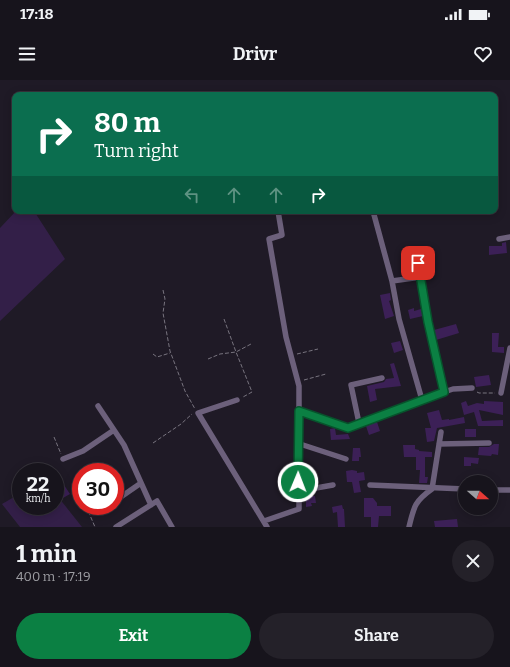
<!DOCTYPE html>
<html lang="en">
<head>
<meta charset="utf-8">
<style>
  body { margin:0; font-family:Bitter,serif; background:#242129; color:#f1f3f6; height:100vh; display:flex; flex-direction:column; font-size:15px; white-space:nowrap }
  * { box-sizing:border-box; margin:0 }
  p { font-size:13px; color:#9e9ea3 }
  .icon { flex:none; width:22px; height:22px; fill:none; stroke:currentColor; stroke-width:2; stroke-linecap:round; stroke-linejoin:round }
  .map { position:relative; height:447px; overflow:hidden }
  .side { display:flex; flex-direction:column; background:#17141c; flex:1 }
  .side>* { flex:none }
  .banner { position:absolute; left:12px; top:12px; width:486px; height:122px; border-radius:8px; box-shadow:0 2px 10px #0003,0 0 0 1px #36333b; background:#0b6e4f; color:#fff; overflow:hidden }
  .needle { width:26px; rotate:111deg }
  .tools { position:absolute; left:458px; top:395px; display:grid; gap:8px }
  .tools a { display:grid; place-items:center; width:40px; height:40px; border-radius:50%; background:#17141c; box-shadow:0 2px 10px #0003,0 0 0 1px #36333b; font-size:20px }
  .speed { position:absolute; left:12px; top:383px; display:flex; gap:8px; font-size:20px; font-weight:700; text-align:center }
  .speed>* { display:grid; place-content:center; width:52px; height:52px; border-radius:50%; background:#17141c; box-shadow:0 2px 10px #0003,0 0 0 1px #36333b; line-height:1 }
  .speed small { font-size:10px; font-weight:400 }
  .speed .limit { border:6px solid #d22; background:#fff; color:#111 }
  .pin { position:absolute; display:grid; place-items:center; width:34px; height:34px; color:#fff; margin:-17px; border-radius:8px; box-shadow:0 2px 6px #0006 }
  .me { position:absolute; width:44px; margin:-22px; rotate:1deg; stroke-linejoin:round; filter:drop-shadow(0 0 3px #0008) }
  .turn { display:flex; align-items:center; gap:14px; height:84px; padding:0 16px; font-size:18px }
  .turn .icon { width:52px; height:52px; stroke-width:2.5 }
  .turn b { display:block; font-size:28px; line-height:34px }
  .lanes { display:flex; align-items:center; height:38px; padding:0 16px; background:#0003; justify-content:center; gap:20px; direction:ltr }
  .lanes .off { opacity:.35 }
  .round { display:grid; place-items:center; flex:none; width:42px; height:42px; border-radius:21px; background:#242129 }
  .summary { display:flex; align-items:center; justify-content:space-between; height:68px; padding:0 16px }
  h1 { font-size:24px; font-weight:700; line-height:30px }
  .primary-button { display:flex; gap:8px; margin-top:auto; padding:8px 16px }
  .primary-button a { flex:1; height:46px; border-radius:24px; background:#0b8043; color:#fff; font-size:16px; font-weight:700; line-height:46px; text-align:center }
  .primary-button a+a { background:#242129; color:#f1f3f6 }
  .status { display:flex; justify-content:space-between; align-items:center; height:28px; padding:0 20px; background:#17141c; direction:ltr }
  .status svg { height:11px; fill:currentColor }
  header { display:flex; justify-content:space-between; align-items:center; height:52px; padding:0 16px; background:#17141c; font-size:18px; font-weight:700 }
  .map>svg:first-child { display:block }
  .green { fill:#331f48 }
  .building { fill:#3c2057 }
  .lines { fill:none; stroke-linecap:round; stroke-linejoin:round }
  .path { stroke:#78747f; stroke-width:1; stroke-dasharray:4 2; stroke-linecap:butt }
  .street { stroke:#6c607b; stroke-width:5.5 }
  .route-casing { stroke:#07532c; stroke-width:10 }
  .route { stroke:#0b8043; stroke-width:7 }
</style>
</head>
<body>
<div class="status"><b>17:18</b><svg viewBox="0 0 49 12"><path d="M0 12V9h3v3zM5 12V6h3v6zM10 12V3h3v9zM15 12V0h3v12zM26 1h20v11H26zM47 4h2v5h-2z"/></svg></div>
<header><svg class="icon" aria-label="menu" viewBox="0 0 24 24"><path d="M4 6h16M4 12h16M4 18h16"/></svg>Drivr<svg class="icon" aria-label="heart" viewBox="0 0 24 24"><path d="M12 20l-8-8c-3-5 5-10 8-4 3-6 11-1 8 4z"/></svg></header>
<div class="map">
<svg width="510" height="447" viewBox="0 0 510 447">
  <rect width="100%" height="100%" fill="#1f1a26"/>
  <path class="green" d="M16,131H34L65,179L0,241V148Z
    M21,413V426H55V413L82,447H20L2,424Z"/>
  <path class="building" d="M506,162L507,173L489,175V166H502V163Z
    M390,213L391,220L389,221L394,236L385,239L380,215Z
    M414,228V231L421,229L423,236L410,239L408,230Z
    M456,244L459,253L436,260L434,250Z
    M492,253H499L498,267H504V273L492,272Z
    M400,261L403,270L394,273L391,263Z
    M394,283L401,306L375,309L377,320L370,322L367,306L384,302L386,299L394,298L390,284Z
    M489,295L491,305L476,307L474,297Z
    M466,321L468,326L477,323L484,324V321L503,322V335L479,330L482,341L503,340V346H478L474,332L464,335L461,323Z
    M439,330L442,340L449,339V340L464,337L465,343L437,348L434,361L427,362L425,348H431L427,333Z
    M377,342L380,351L369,355L366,346Z
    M335,348L336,355L348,354L350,359L331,360L330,349Z
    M465,349H476V357H465Z
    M494,364H499L498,375L492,374L491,376L478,375L479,367H489Z
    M403,365H415V369L419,370V371L432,372V377H425V397H428L427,403H419L420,390H416V377H404Z
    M353,368H360L361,377H359V381H352Z
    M464,377L479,378L478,384L471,383V386H464Z
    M352,390L357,391V393L364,392L365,400L359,401L361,412L354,413L352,402H347L346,391Z
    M64,405L70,414L63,418L57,409Z
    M306,414H309V416H315L316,423H311L312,426L306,427Z
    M364,418H373L377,423V426H391V436H379L378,447H371V437H364Z
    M342,425L343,429H344L345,447H338L337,432L333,433L332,427Z
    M457,439L458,447H435L434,441Z"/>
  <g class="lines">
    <path class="path" d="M163,210L165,219L163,233L170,271L185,311L195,329
      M224,239L236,272L251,264
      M153,274L157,277L170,273
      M297,274L318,269
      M208,279L220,274L236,272L252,312L243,317
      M304,300L326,294
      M477,312L479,313H495
      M54,357L61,374
      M153,363L181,344L192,334
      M86,426L95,447"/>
    <path class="street" d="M373,131L392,201L399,239L422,320
      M499,159L510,157
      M415,169L428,242L444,312
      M392,201L421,197
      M501,313L510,268
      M237,320L198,333L267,447
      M98,326L124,365L151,425
      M299,331L348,348L444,312L453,309L472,308
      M359,343L351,305L382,298
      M300,364L346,379
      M439,364L489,363
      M63,379L83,371L114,350
      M370,405L465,409
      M491,410H510
      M299,411L333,405
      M115,421L141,403
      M264,441L299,429V306L286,257L269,159L282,155L278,131
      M116,447L157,421L172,447
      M409,447C414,426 415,421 432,409L441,352"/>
  </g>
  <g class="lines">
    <g class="route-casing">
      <path id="route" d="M298,402L299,331L348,348L444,312L428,242L418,183"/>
    </g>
    <use href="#route" class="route"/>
  </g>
</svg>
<div class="tools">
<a><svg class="needle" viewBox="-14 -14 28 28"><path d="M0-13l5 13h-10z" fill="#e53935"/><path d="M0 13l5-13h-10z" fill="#9e9ea3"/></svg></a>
</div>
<div class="speed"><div>22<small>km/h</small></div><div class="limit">30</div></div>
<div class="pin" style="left:418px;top:183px;background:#d93025"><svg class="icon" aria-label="arrive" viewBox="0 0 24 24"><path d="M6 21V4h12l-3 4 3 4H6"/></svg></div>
<svg class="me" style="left:298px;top:402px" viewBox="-20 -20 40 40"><circle r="17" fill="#0b8043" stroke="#fff" stroke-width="3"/><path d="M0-11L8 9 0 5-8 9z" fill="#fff"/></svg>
<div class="banner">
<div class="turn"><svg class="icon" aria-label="right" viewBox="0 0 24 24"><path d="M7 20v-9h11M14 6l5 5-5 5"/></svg><div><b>80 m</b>Turn right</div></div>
<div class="lanes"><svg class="icon off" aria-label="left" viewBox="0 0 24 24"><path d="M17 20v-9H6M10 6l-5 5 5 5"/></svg><svg class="icon off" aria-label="ahead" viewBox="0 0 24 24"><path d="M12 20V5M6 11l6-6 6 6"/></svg><svg class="icon off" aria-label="ahead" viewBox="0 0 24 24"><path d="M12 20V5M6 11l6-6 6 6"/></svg><svg class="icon" aria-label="right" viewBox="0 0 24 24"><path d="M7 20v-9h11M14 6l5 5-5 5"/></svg></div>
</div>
</div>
<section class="side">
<div class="summary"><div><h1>1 min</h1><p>400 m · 17:19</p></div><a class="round"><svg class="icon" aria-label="close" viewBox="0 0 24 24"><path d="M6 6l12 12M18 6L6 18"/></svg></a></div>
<div class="primary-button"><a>Exit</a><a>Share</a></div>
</section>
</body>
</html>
